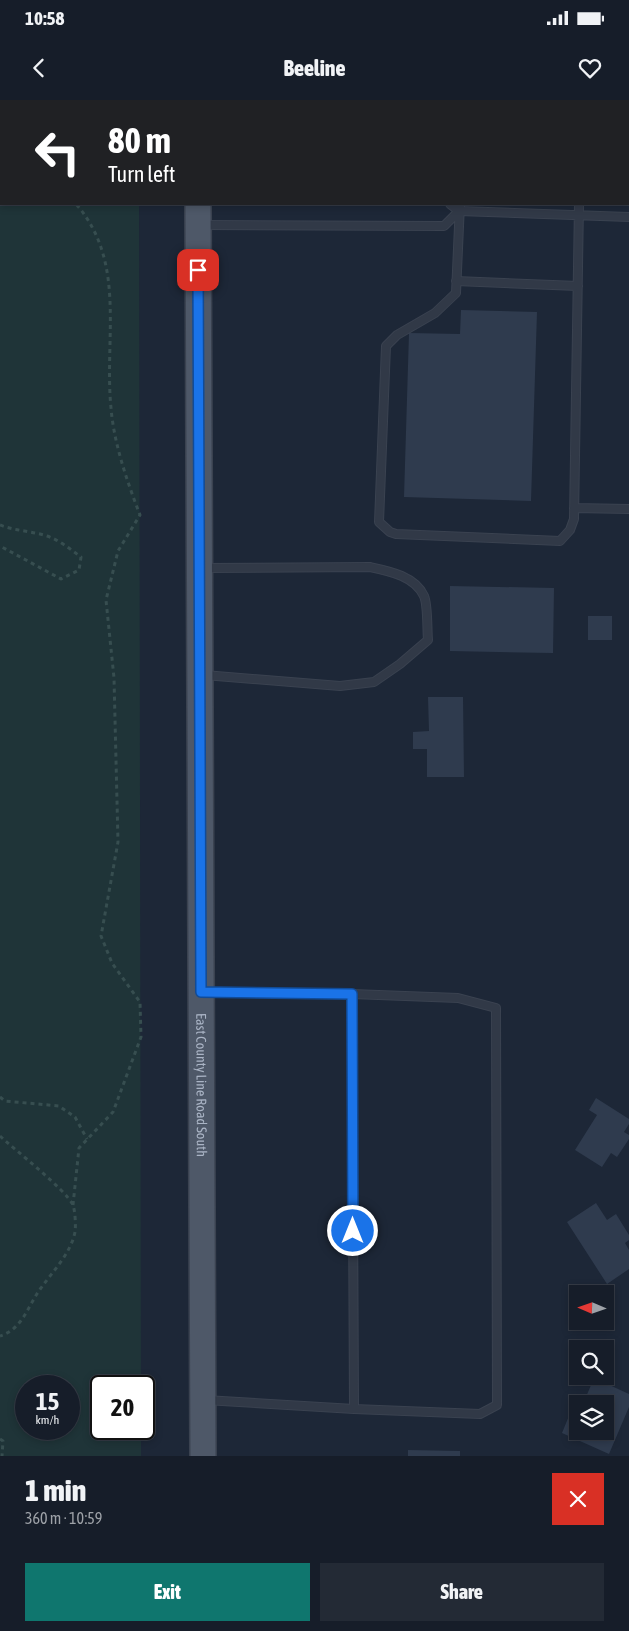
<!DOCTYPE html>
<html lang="en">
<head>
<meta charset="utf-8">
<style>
  body { margin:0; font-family:"Asap Condensed",sans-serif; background:#232a35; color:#f1f3f6; height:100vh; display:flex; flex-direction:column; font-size:19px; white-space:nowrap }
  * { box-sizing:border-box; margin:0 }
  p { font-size:16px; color:#9ea2a8 }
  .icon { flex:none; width:28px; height:28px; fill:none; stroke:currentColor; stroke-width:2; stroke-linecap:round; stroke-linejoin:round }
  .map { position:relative; height:1356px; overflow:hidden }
  .sheet { display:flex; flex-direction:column; background:#161d29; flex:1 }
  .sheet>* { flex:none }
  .top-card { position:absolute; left:0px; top:0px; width:630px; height:105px; box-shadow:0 2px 8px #0003,0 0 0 1px #353b46; background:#202124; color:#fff; overflow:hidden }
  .needle { width:32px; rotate:272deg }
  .controls { position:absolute; left:569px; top:1185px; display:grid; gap:10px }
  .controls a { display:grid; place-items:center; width:45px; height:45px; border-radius:0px; background:#161d29; box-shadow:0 2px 8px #0003,0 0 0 1px #353b46; font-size:25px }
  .speed { position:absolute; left:15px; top:1275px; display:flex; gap:10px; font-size:25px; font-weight:700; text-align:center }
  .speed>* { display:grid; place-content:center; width:65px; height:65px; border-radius:50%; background:#161d29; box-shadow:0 2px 8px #0003,0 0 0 1px #353b46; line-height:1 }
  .speed small { font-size:12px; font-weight:400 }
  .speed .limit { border:2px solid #111; border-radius:8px; background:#fff; color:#111 }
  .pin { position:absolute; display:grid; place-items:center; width:42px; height:42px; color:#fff; margin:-21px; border-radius:10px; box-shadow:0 2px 8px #0006 }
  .me { position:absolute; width:55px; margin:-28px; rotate:0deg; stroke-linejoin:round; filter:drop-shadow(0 0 4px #0008) }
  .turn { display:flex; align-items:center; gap:18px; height:105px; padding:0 25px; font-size:22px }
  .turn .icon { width:65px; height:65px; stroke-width:2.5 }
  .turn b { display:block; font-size:35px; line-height:42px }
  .round { display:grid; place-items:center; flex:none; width:52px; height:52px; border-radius:0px; background:#232a35 }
  .head { display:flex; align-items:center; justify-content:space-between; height:85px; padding:0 25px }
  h1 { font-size:30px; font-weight:800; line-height:38px }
  .primary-button { display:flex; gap:10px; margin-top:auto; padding:10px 25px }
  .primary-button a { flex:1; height:58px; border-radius:0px; background:#0f766e; color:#fff; font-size:20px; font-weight:800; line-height:58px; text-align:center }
  .primary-button a+a { background:#232a35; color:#f1f3f6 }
  .status { display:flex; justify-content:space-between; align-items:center; height:35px; padding:0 25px; background:#161d29; direction:ltr }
  .status svg { height:14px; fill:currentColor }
  header { display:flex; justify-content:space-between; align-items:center; height:65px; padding:0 25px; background:#161d29; font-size:22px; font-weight:800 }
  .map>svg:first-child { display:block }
  .green { fill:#1f3438; fill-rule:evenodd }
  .building { fill:#2f3b4e }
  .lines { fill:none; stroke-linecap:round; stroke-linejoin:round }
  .service-casing { stroke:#3a4250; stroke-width:10 }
  .primary-casing { stroke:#3a4250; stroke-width:28 }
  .path { stroke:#374e50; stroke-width:3; stroke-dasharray:4 4; stroke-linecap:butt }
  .service { stroke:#313947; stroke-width:8 }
  .primary { stroke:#4e5868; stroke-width:25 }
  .route-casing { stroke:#114b97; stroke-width:12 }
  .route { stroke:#1a73e8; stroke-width:9 }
  .labels { text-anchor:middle; stroke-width:5; stroke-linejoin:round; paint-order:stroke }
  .street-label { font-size:14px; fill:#aab4c5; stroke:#171e2b }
</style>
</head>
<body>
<div class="status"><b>10:58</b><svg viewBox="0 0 49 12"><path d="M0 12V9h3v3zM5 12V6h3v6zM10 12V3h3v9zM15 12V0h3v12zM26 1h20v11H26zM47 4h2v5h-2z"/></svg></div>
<header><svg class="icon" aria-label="back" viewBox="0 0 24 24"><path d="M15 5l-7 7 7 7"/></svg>Beeline<svg class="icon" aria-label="heart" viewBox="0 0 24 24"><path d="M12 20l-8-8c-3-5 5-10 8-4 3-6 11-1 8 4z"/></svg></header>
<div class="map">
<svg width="629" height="1356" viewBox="0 0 629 1356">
  <rect width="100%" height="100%" fill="#1d2737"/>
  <path class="green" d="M0,0H139L1,1V104H139L141,1286H101V1329H141V1356H0ZM26,1286H69V1329H26Z"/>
  <path class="building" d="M461,210L537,212L531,401L404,397L409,233L460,234Z
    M450,486L554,488L553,553L450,551Z
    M588,516H612V540H588Z
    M428,597H463L464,677H427V649H413V632L429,631Z
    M596,998L629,1019V1024L624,1032L629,1035V1039L617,1057L611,1053L602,1067L575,1050L597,1015L589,1010Z
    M596,1103L607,1120L616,1114L629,1135V1140L625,1143L629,1150V1169L607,1184L567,1122Z
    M594,1278L629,1294V1307L609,1354L562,1333L571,1311L578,1314V1331H605V1304H583Z
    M408,1350L460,1351V1356H408Z"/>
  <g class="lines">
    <g class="service-casing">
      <path id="service" d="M432,0L435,1
        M582,1V0
        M450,104L459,111L629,117
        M460,104L456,193L435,213L397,235L386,246L379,422L390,432L396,434L560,441L570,430L574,419L579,104
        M202,125L444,126L459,111
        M456,181L578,186
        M574,408L629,409
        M204,468L370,467C389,471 415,476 424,496C428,505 427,529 428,540L400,564L374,582L340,586L204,575
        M205,892L352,894L354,1309L205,1300
        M352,894L458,898L496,908L497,1305L480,1314L354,1309"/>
    </g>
    <g class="primary-casing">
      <g id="primary">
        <path d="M197,0V1"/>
        <path id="s1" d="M198,104L203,1356"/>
      </g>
    </g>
    <path class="path" d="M1,0V10
      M0,425C15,431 32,431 47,436C59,440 70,449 81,457L79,470L61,479L0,446
      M0,997L5,1001L59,1006L75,1017L87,1039
      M0,1036C15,1050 66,1090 73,1105C75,1110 76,1126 75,1132C71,1153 53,1171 41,1188C28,1205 23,1229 0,1236
      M73,1105L79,1048L113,1012L141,937L140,902L112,863L101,836L118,742L114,578L106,500L118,451L140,415C127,381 114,344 111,308C104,238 127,162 76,104
      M0,1339L3,1341L2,1356"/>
    <use href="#service" class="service"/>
    <use href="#primary" class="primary"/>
  </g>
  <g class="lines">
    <g class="route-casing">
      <path id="route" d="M198,170L201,892L352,894L353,1131"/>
    </g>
    <use href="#route" class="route"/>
  </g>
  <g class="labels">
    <g class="street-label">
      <text dy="5" stroke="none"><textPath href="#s1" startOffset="881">East County Line Road South</textPath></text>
    </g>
  </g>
</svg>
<div class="controls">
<a><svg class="needle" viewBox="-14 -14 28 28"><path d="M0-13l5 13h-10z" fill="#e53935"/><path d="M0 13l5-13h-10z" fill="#9ea2a8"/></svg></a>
<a><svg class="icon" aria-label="search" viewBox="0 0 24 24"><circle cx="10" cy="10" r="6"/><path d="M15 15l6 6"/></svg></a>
<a><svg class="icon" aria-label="layers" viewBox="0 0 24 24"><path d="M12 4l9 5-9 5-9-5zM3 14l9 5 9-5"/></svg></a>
</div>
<div class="speed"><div>15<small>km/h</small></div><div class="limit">20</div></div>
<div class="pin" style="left:198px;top:170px;background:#d93025"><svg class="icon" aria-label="arrive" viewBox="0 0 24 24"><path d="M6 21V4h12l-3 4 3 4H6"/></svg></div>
<svg class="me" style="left:353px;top:1131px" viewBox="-20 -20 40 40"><circle r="17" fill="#1a73e8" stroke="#fff" stroke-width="3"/><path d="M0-11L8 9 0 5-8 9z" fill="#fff"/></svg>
<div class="top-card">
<div class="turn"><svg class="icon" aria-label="left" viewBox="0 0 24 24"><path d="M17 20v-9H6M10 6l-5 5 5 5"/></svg><div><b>80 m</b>Turn left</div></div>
</div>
</div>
<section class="sheet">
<div class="head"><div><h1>1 min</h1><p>360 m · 10:59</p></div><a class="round" style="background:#d93025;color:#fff"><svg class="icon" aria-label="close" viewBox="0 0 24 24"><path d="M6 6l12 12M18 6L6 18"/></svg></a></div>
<div class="primary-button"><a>Exit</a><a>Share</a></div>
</section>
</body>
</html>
